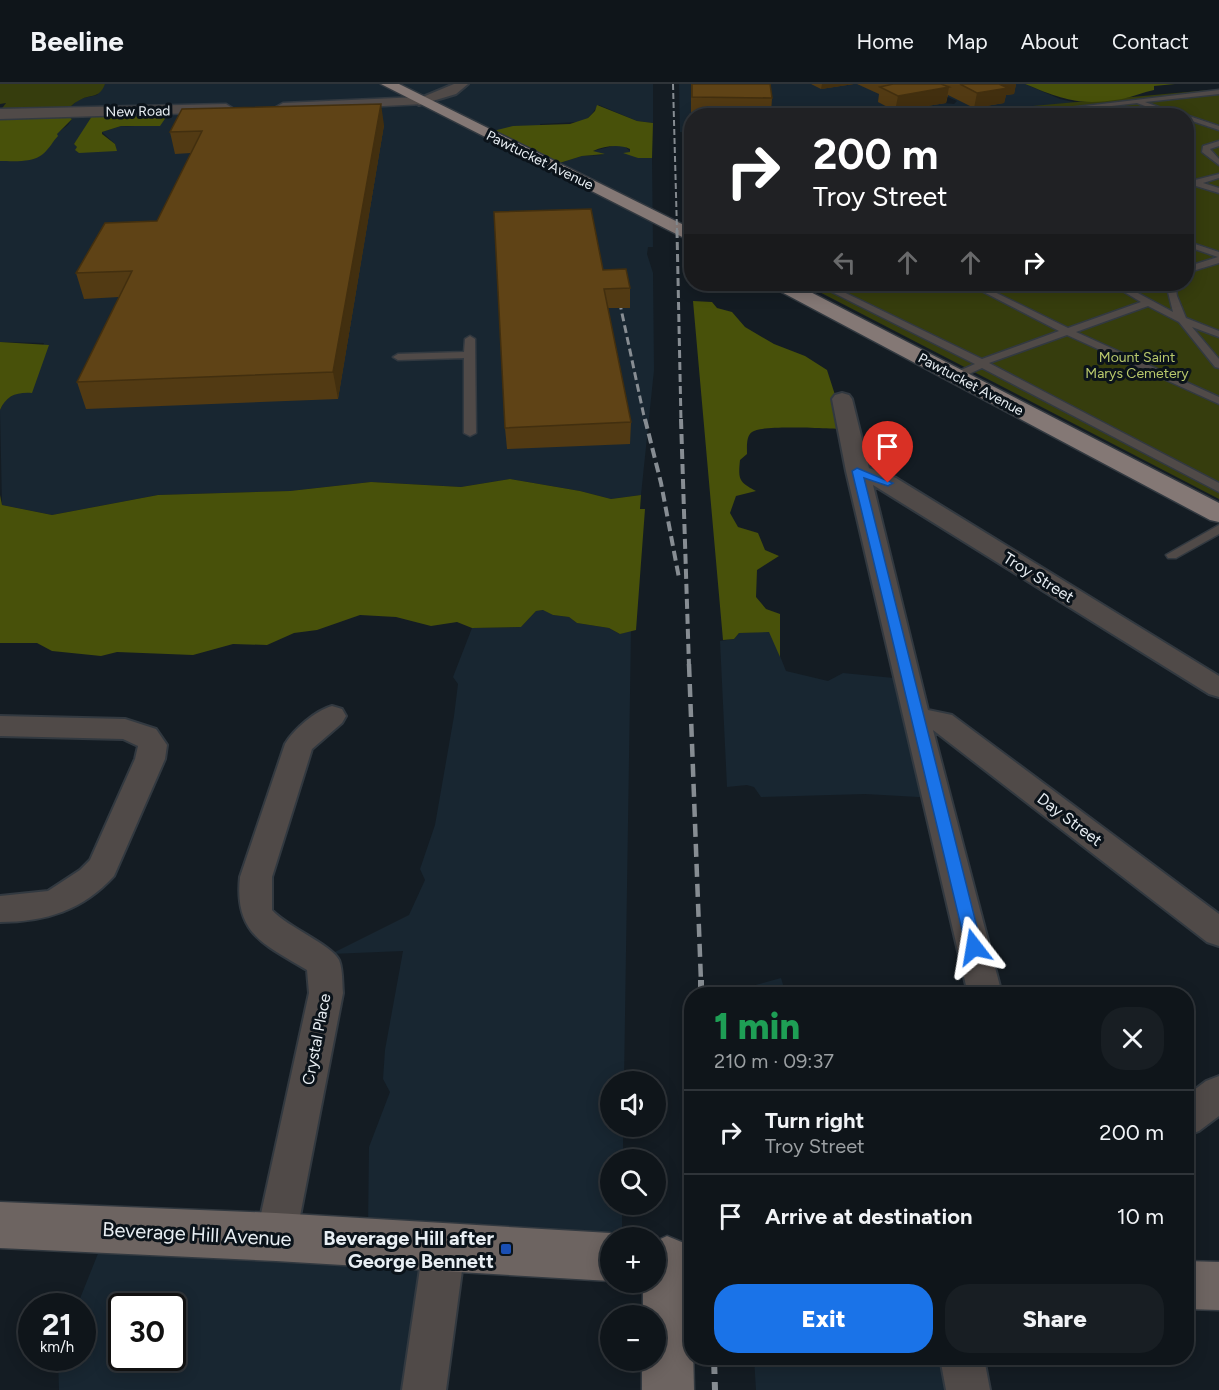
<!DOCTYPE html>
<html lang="en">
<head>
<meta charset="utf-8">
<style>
  body { margin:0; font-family:Figtree,sans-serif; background:#181e23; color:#f1f3f6; height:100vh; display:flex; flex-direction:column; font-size:22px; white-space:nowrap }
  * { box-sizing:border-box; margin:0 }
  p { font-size:20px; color:#9b9fa2 }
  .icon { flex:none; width:33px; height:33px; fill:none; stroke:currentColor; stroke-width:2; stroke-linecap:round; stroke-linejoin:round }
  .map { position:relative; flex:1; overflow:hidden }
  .side { position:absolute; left:684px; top:903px; width:510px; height:378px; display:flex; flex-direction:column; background:#0f151a; border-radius:24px; box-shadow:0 3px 15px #0003,0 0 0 2px #2f3439 }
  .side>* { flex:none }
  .banner { position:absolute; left:684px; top:24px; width:510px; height:183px; border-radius:24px; box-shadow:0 3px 15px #0003,0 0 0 2px #2f3439; background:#202124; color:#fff; overflow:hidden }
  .controls { position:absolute; left:600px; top:987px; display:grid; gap:12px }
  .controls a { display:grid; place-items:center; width:66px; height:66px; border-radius:50%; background:#0f151a; box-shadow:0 3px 15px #0003,0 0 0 2px #2f3439; font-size:30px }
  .speed { position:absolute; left:18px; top:1209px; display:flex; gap:12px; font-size:30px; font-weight:700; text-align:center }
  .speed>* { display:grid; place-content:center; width:78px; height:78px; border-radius:50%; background:#0f151a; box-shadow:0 3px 15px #0003,0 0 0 2px #2f3439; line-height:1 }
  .speed small { font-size:15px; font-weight:400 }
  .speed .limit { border:3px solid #111; border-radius:9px; background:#fff; color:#111 }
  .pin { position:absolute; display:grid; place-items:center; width:51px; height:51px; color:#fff; margin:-62px -26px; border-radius:50% 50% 50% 0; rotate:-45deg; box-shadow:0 0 6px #0007 }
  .pin .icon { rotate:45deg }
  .me { position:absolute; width:66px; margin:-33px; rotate:346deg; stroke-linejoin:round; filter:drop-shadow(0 0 4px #0008) }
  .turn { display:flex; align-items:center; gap:21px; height:126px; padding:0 30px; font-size:27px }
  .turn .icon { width:78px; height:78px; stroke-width:2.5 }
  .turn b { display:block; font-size:42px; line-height:51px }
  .lanes { display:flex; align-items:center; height:57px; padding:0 30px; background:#0003; justify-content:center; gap:30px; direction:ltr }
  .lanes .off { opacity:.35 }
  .round { display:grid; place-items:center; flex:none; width:63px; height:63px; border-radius:24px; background:#181e23 }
  .head { display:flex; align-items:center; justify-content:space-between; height:102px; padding:0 30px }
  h1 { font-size:36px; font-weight:800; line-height:45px; color:#1e9e55 }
  .primary-button { display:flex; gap:12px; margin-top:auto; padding:12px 30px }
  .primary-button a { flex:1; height:69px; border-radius:24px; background:#1a73e8; color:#fff; font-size:24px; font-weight:800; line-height:69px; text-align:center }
  .primary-button a+a { background:#181e23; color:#f1f3f6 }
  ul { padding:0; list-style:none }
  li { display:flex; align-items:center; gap:18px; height:84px; padding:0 30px; border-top:2px solid #2f3439 }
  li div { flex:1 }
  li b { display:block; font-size:22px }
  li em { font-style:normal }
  header { display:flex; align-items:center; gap:36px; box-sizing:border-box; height:84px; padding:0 30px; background:#0f151a; border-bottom:2px solid #2f3439 }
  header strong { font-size:28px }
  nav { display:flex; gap:33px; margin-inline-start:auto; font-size:21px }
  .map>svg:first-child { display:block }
  .built { fill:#182631; fill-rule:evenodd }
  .green { fill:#363d0d }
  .forest { fill:#48510a }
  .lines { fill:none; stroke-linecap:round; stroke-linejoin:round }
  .service-casing { stroke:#323940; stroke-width:3 }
  .minor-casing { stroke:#323940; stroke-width:4 }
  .tertiary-casing { stroke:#323940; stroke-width:3 }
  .secondary-casing { stroke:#323940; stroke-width:3 }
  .primary-casing { stroke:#323940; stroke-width:3 }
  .service { fill:#504a48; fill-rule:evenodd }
  .minor { fill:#504a48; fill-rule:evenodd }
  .tertiary { fill:#504a48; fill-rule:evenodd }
  .secondary { fill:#6d6461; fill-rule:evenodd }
  .primary { fill:#847875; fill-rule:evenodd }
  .rail-far4 { stroke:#878d93; stroke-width:2; stroke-dasharray:6 3; stroke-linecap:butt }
  .rail-far3 { stroke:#878d93; stroke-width:3; stroke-dasharray:8 4; stroke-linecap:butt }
  .rail-far2 { stroke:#878d93; stroke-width:4; stroke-dasharray:10 5; stroke-linecap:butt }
  .rail-far1 { stroke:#878d93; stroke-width:4.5; stroke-dasharray:13 7; stroke-linecap:butt }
  .rail { stroke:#878d93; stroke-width:6; stroke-dasharray:16 8; stroke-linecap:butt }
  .wall { fill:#523a13 }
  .shaded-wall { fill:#422f0f }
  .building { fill:#5f4316; stroke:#422f0f; stroke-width:1.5 }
  .route { fill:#1a73e8; stroke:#114b97; stroke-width:1.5 }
  .transit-dot { fill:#1a4fb4; stroke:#0b131a; stroke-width:2 }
  .labels { text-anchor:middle; stroke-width:6; stroke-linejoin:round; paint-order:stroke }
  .far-street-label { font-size:14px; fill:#e8eef3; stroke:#0b131a }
  .far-park-label { font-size:14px; fill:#b9c96c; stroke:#0b131a }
  .street-label { font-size:16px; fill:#e8eef3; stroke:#0b131a }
  .near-street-label { font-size:20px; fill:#e8eef3; stroke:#0b131a }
  .near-poi-label { font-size:20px; font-weight:bold; fill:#e8eef3; stroke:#0b131a; text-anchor:end }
</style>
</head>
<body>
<header>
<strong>Beeline</strong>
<nav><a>Home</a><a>Map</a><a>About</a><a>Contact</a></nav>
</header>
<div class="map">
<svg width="1219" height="1306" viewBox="0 0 1219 1306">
  <rect width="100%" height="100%" fill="#141c23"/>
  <path class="built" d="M105,0H653V39L637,37L599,21L588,34L578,38L540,40L553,81L582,72L603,71L593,67L617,61H623L638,74H652L653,163H648L647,170L653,189L654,286L641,411L611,415L580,407L510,395L461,403L371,398L290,407L158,411L52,431L2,421L0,326L4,317L15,310L24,308L44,259L0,258V77L27,76L40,72L56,50L68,41L72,35L66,27L79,15L97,11ZM91,38L135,43L121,42L102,48L115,60L116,67L77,63L74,60Z
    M679,0H902L944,19L954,20L957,17L918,0H1025L1060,15L1083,20L991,31L929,28L894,32H692L691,49L680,48Z
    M544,526L553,531L569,533L577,539L609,544L620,550L631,546L624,997L610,998V1042L623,1043V1075L610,1076V1120L622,1121V1153L610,1154V1164L460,1155L425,1306H59L58,1274H82V1222H77L111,1137L368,1145L369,1063L390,1008L383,995L385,966L403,867L331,870L409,831L425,796L420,785L435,741L454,632L458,600L453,593L472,544L521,543L536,527ZM122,1222H172V1274H122Z
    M770,547L786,587L828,597L843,589L904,595L936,714L865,710L761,713L754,703L747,701L727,703L720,557L734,555L739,549Z
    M781,894L786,910H737V906Z
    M754,1274H950L957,1306H756Z"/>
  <path class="green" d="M0,0H105C99,16 90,9 78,17C74,19 70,23 66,27H0L6,19L0,20Z
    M1209,6L1219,8V415L804,200H1186V32L935,31Z"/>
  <path class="forest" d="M1025,0H1175L1154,2V6C1143,8 1133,13 1122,15C1080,22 1064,16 1025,0Z
    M597,21L637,37L653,39L652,74H638L623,69L630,68V65C619,60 605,62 593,67L605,70L582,72L553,81L489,48L513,42L570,40L588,34L595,27Z
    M96,26L169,29L160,42H121L102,48V50L115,60L117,67L79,69L75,66L77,63L74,60Z
    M0,28L69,33L72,35L57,50L58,52C53,57 50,64 43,70C33,79 13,77 0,77Z
    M693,217L712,218L717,224L732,228L745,243L774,260L805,272L827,286L846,345C829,345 763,340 752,348C746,352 747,363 747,370L740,376C738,396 739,398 756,407L736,412L730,429L738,443L758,449L765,466L779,472L757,486L756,513L766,525L780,530V573L769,548L739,549L734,555L723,556Z
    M0,258L49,261L32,309C16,308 6,312 0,326Z
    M510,395L580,407L611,415L641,411L640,425H645L636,546L620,550L609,544L577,539L569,533L553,531L543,526L536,527L521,543L472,544L457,538L431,542L396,533L360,531L317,546L294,549L267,561L233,560L193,571L117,568L101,572L52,567L37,559H0V411L2,421L52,431L158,411L290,407L371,398L461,403Z"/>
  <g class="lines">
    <g class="service-casing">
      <path id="service" d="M1219,6V10L1145,18L1183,32H1172L1137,19L1028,32H1002Z
        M1186,31L1219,42V46L1186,35V32H1184Z
        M1219,57V62L1210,65L1219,75V81L1202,68L1203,62Z
        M1219,90V94L1203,99L1219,104V109L1186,99V94L1195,96Z
        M1186,157L1219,168V179L1186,189V183L1218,173L1186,162Z
        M816,200H827L982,275L1059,247L968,200H978L1068,244L1141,218L1111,200H1121L1173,228L1166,200H1175L1177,212L1186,234L1219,247V253L1192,243L1219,275V284L1215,283L1179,238L1148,222L1076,248L1219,313V320L1067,251L989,279L1219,399V408L982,284L960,294H952V290L975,280Z
        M470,252L475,255L476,349L470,352L464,349V274L398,276L393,273L398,270L464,268L465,255Z
        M1219,441V450L1176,474H1168L1166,471Z"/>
    </g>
    <g class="minor-casing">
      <path id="minor" d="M454,0H468L456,10L419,21L413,17Z
        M842,309L849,311L852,315L869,384L896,394L1219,592V613L1209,610L873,401L928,626L952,631L1219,830V862L1207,858L933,646L1002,910H968L846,387L832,315L835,311Z
        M332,622L342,625L346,632L342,639L312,665L272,793V826C287,843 332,861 339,876C343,886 342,899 343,909L296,1153L290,1167L276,1173L262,1167L256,1153L309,909L307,886C264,860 234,850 240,793L285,660C294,645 315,627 332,622Z
        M0,632L125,635L156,645L167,661L165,675L114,792C83,826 46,838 0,838V812L48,807L80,786L90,776L135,675L138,662L123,655L0,652Z
        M1219,992V1032L1199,1047L1186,1052V1012L1206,997Z
        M444,1143L459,1149L465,1164L446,1306H402L423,1164L429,1149Z
        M940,1274H984L990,1306H946Z"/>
    </g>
    <g class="tertiary-casing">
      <path id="tertiary" d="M419,13L424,14L426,17L424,20L283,27L276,23L283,19Z
        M226,20L234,25L231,28L0,35V25Z"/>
    </g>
    <g class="secondary-casing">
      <path id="secondary" d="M0,1118L276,1129L610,1149L621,1154H610V1197L276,1177L0,1164Z
        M667,1152L684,1159L691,1176L694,1306H642V1276H656V1232H643V1198H656V1157Z
        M1186,1177L1219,1178V1226L1186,1225Z"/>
    </g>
    <g class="primary-casing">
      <path id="primary" d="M381,0H399L692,145V158Z
        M771,200H795L1219,419V438L1210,436L774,204Z"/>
    </g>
    <use href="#service" class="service"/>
    <use href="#minor" class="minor"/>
    <use href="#tertiary" class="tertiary"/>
    <use href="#secondary" class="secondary"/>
    <use href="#primary" class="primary"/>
    <path class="rail-far4" d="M673,0L677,147"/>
    <path class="rail-far3" d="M677,146L681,337
      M617,206L645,337"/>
    <path class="rail-far2" d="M645,335L661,399L679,494
      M681,335L689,582"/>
    <path class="rail-far1" d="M689,580L701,898"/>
    <path class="rail" d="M701,896V910
      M714,1274L715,1306"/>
  </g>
  <path class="wall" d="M691,0H770L772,14L771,30L691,29Z
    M811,0H854L821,5Z
    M857,0H1016L1014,10L1006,11L1004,19L974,24L948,11L946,19L895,27L878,18L879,10Z
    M384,41L338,315L86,325L77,298L119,213L84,215L76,189L157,137L191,69L175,70L170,48Z
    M603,186L630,204V224H608L631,338L630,360L507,365L505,344Z"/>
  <path class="shaded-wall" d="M822,0H854L821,5Z
    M994,0H1016L1014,10L1006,11L1004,19L974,24L977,9Z
    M949,3L946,19L895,27L898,12Z
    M381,20L384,41L338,315L333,288Z"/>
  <path class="building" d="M692,0H770L772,14L692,13Z
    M892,0H941L949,3L898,12L880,3L893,0Z
    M960,0H999L1008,4L977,9Z
    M381,20L333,288L77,298L132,187L76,189L105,139L157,137L202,47L170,48L182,25Z
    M591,125L603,186L626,185L630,204L604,205L631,338L505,344L494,128Z"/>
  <path class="route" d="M857,384L893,399L888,402L864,394L982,863L979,867L974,869L968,867L966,863L852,387Z"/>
  <rect class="transit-dot" x="500" y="1159" width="12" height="12" rx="3"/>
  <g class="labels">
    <g class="far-street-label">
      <text transform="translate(138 27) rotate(-1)" y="5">New Road</text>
      <text transform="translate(540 76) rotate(26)" y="5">Pawtucket Avenue</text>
      <text transform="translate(971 300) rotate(28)" y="5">Pawtucket Avenue</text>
    </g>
    <g class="far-park-label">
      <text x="1137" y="278">Mount Saint<tspan x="1137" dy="16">Marys Cemetery</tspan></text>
    </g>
    <g class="street-label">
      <text transform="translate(1039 493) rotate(32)" y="6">Troy Street</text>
      <text transform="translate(1070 735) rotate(37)" y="6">Day Street</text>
      <text transform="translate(316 955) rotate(-79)" y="6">Crystal Place</text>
    </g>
    <g class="near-street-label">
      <text transform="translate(197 1150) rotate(3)" y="7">Beverage Hill Avenue</text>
    </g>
    <g class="near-poi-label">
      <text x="494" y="1161">Beverage Hill after<tspan x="494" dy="23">George Bennett</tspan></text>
    </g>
  </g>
</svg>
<div class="controls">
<a><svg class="icon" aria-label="sound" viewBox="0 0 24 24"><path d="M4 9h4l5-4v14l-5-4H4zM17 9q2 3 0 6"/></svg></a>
<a><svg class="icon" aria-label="search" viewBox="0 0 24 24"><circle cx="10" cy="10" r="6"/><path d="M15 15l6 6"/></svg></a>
<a>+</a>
<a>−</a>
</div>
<div class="speed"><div>21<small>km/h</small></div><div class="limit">30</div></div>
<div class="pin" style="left:888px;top:399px;background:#d93025"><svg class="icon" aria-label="arrive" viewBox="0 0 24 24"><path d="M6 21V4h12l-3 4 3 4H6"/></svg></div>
<svg class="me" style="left:974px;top:863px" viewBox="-20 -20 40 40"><path d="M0-17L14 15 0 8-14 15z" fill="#1a73e8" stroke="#fff" stroke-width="4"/></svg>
<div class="banner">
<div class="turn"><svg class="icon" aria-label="right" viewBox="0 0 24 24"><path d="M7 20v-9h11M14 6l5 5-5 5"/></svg><div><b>200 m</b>Troy Street</div></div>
<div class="lanes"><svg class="icon off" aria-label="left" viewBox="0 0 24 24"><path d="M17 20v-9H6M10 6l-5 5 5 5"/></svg><svg class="icon off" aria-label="ahead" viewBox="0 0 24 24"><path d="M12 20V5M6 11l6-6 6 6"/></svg><svg class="icon off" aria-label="ahead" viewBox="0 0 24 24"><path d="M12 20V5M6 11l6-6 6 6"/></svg><svg class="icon" aria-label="right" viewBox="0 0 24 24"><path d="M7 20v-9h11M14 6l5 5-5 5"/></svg></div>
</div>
<section class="side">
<div class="head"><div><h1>1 min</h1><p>210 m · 09:37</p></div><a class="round"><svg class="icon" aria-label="close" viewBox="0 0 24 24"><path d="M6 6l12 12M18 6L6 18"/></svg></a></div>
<ul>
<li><svg class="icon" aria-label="right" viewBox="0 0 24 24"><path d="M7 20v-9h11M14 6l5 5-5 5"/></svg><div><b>Turn right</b><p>Troy Street</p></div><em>200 m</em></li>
<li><svg class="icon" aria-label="arrive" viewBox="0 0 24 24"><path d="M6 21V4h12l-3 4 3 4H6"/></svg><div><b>Arrive at destination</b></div><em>10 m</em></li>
</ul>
<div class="primary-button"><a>Exit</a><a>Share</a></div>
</section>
</div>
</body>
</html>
